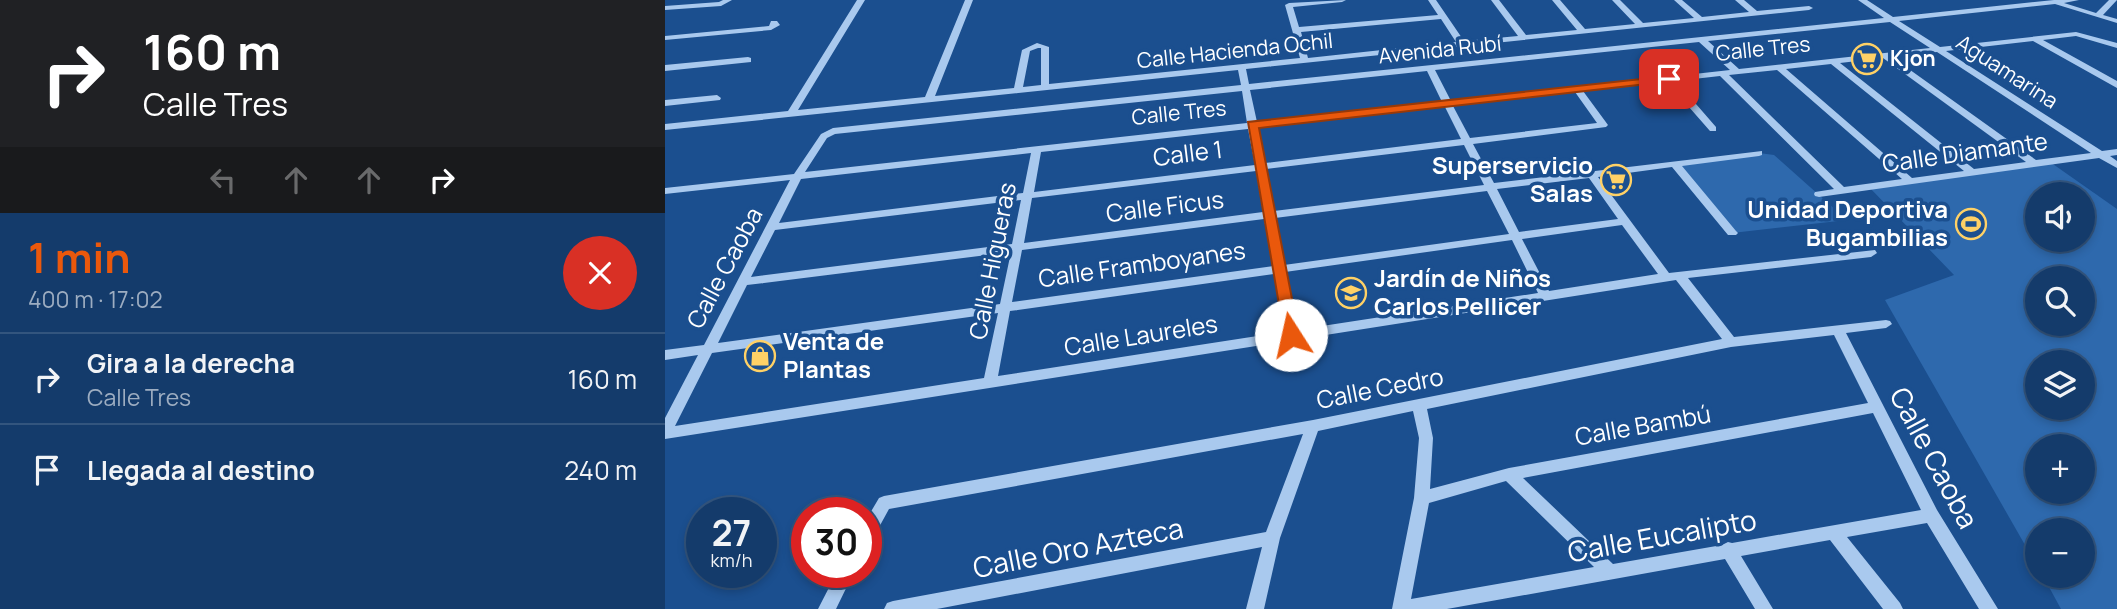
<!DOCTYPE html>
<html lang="es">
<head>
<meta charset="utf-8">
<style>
  body { margin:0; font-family:Manrope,sans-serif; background:#1d4271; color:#f1f3f6; height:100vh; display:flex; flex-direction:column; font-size:26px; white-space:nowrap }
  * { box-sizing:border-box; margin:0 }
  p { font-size:23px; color:#9dadc1 }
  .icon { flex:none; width:38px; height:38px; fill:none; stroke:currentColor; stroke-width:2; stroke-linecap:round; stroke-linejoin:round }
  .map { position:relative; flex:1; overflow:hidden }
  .drawer { display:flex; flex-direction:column; background:#143b6b; width:665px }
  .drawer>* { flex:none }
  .banner { background:#202124; color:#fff; overflow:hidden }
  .tools { position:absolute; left:1360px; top:182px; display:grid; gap:14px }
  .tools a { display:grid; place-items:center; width:70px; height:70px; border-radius:50%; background:#143b6b; box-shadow:0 4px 10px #0003,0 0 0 2px #33557e; font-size:35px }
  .speed { position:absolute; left:21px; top:497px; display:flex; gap:14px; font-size:35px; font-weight:700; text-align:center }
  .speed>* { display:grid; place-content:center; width:91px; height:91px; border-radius:50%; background:#143b6b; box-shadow:0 4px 10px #0003,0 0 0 2px #33557e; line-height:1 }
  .speed small { font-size:18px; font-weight:400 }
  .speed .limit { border:10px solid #d22; background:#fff; color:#111 }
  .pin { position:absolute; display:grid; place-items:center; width:60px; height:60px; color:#fff; margin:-30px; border-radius:14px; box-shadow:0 4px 10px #0006 }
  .me { position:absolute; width:77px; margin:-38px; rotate:350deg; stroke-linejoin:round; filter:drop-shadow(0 0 5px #0008) }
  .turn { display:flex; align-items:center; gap:24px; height:147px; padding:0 28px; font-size:32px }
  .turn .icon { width:91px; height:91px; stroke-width:2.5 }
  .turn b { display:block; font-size:49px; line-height:60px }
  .lanes { display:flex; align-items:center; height:66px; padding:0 28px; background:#0003; justify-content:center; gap:35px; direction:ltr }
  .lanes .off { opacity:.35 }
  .round { display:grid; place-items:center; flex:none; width:74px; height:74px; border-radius:37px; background:#1d4271 }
  .head { display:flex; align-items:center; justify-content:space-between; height:119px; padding:0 28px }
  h1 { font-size:42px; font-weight:700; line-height:52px; color:#ea580c }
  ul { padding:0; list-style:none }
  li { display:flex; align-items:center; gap:21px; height:91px; padding:0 28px; border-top:2px solid #33557e }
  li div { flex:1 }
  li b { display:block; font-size:26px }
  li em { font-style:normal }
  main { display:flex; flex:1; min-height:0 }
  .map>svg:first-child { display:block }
  .green { fill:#2e69ad; fill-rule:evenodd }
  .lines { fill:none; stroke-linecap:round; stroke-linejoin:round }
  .minor { fill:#a9c9ee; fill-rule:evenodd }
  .route { fill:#ea580c; stroke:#983908; stroke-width:2 }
  .labels { text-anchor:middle; stroke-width:7; stroke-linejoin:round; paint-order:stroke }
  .far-street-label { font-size:21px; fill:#fff; stroke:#1b4f8f }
  .far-poi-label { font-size:21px; font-weight:bold; fill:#fff; stroke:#1b4f8f; text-anchor:start }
  .street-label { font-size:24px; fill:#fff; stroke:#1b4f8f }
  .poi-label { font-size:24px; font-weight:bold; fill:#fff; stroke:#1b4f8f; text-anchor:end }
  .near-street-label { font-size:28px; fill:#fff; stroke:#1b4f8f }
</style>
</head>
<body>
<main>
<section class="drawer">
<div class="banner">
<div class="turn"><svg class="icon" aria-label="right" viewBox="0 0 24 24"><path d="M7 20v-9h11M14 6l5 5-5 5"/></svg><div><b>160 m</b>Calle Tres</div></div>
<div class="lanes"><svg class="icon off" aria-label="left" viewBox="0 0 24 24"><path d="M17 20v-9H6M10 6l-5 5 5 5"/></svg><svg class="icon off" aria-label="ahead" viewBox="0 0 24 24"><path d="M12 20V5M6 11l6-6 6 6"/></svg><svg class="icon off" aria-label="ahead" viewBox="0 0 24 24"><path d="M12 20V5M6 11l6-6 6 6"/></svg><svg class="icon" aria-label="right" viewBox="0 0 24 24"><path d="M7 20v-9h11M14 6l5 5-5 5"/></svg></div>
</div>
<div class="head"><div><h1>1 min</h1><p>400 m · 17:02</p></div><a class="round" style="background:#d93025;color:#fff"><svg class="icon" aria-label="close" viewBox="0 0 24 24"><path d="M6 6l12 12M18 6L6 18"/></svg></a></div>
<ul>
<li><svg class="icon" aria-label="right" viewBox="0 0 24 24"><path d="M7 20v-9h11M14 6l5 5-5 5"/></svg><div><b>Gira a la derecha</b><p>Calle Tres</p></div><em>160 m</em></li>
<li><svg class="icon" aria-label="arrive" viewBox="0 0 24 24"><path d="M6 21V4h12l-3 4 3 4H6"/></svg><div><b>Llegada al destino</b></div><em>240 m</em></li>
</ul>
</section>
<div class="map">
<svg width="1452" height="609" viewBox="0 0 1452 609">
  <rect width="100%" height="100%" fill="#1b4f8f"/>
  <path class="green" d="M1094,153L1109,155L1182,220L1067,233L1010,164Z
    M1385,162L1452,209V609H1396L1378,576H1418V530H1372V566L1220,300L1289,275L1204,187ZM1372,194H1418V240H1372ZM1372,278H1418V324H1372ZM1372,362H1418V408H1372ZM1372,446H1418V492H1372Z"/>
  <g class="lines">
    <path class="minor" d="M58,0H67L56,6L0,10V6L54,2Z
      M192,0H200L133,110L260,97L300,0H308L270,96L349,88L357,50L372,43L384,47V84L635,58L620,5L624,3L681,0L677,2L628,7L634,27L773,15L763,0H771L799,41L853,36L826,0H834L861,35L912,30L887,0H895L920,29L970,24L947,0H955L978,23L1029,18L1009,0H1017L1037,17L1084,12L1070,0H1079L1092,11L1144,6L1148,8L1144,10L581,69L584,84L1219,18L1193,0H1202L1228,17L1389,0H1414L1399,3L1431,13L1444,0H1452L1438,15L1452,19V23L1390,4L1234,21L1275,47L1411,32L1452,43V48L1411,36L1378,40L1452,81V88L1368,41L1281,51L1437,151L1452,149V155L1445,156L1452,161V168L1434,158L1154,197L1150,196L1149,194L1150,192L1169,189L1055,76L1011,81L1051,127V131H1045L1002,82L918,91L943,125L941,127L808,144L829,183L1097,151V155L1094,156L1017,166L1071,231L1073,233L1071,235H1063L1007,167L933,177L1004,273L1210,250L1212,253L1206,257L1023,278L1069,337L1221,320L1225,321L1227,324L1221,328L1181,333L1272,510L1333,609H1314L1262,523L1182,537L1235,603L1238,609H1218L1165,540L1076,556L1108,609H1090L1060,559L782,609H727L749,498L754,438L748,411L653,431L615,538L599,609H581L597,547L272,609H219L222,603L228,601L601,532L638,434L224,509L207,540L201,542V520L214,498L219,496L648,420L1057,339L1011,280L0,439V418L33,355L0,360V350L39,345L125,180L0,194V188L129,174L156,134L168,128L576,85L573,70L0,130V124L123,111ZM776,19L791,42L643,58L636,32ZM1225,22L1265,48L1074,69L1043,41ZM1034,42L1065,70L786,101L770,70ZM373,48H376V85L358,87L365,51ZM1272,52L1426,153L1371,160L1227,57ZM1218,58L1361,162L1309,169L1175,63ZM1166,64L1299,171L1247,178L1121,69ZM1112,70L1237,179L1179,187L1064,75ZM762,71L777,102L592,122L585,90ZM577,91L582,123L140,172L162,138L170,134ZM910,92L932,123L805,138L788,106ZM780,107L796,139L600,163L593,128ZM583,129L590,165L369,192L376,152ZM799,145L819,185L609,211L601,169ZM366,153L358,193L114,223L136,179ZM591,171L598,212L359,243L367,198ZM924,178L953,219L854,232L832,189ZM822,191L844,234L619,265L610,218ZM356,200L347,244L86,277L110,230ZM599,219L608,266L347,302L357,250ZM957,225L993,274L884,291L857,239ZM847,240L873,293L631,330L620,272ZM346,252L335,304L53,343L82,285ZM609,274L619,332L333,376L345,311ZM333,313L319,378L10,426L47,353ZM1169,335L1203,403L844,468L765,489L768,438L762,409L1066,347ZM1208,413L1256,510L1067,543L1063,542L1057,545L948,564L858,478ZM841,481L929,567L746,599L764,503Z
      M106,21H112L115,25L106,30L0,40V36L104,26Z
      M83,57L86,58V62L0,71V65Z
      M52,95L56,98L55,100L0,106V100Z
      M172,572H189L171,609H153Z"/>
  </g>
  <path class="route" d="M1004,76L1008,77V81L594,128L634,335L632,340H620L583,122Z"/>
  <defs>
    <g id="supermarket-ring" transform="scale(1.575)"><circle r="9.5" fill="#1b4f8f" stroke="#ffd166" stroke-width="1.5"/><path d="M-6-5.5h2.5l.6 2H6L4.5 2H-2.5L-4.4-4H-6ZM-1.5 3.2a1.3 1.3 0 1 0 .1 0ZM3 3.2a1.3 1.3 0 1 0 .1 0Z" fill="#ffd166"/></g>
    <g id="stadium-ring" transform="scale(1.575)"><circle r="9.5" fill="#1b4f8f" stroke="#ffd166" stroke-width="1.5"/><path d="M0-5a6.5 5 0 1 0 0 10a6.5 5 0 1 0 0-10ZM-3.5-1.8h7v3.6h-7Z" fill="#ffd166"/></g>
    <g id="school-ring" transform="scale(1.575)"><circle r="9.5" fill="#1b4f8f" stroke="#ffd166" stroke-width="1.5"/><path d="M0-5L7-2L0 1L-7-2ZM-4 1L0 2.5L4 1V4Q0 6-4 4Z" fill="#ffd166"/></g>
    <g id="shop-ring" transform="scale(1.575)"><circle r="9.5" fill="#1b4f8f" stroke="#ffd166" stroke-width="1.5"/><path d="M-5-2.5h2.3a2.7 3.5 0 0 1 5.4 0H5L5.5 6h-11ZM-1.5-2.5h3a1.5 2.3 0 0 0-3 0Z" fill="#ffd166"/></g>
  </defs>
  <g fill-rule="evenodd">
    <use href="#supermarket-ring" x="1202" y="59"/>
    <use href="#supermarket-ring" x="951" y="180"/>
    <use href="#stadium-ring" x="1306" y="224"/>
    <use href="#school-ring" x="686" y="293"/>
    <use href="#shop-ring" x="95" y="356"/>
  </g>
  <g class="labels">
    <g class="far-street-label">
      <text transform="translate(1098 49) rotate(-6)" y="7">Calle Tres</text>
      <text transform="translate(775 50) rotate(-6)" y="7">Avenida Rubí</text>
      <text transform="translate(570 51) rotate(-6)" y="7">Calle Hacienda Ochil</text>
      <text transform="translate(1342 72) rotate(33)" y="7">Aguamarina</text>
      <text transform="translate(514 113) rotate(-6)" y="7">Calle Tres</text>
    </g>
    <g class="far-poi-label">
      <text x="1225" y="66">Kjon</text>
    </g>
    <g class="street-label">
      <text transform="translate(1300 153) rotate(-8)" y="8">Calle Diamante</text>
      <text transform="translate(523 154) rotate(-7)" y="8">Calle 1</text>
      <text transform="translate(500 207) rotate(-7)" y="8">Calle Ficus</text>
      <text transform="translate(328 261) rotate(-79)" y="8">Calle Higueras</text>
      <text transform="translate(477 265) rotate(-8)" y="8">Calle Framboyanes</text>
      <text transform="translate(60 268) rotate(-62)" y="8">Calle Caoba</text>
      <text transform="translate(476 336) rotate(-9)" y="8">Calle Laureles</text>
      <text transform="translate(715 389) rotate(-11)" y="8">Calle Cedro</text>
      <text transform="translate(978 426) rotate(-10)" y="8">Calle Bambú</text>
    </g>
    <g class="poi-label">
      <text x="928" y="174">Superservicio<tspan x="928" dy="28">Salas</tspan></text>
      <text x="1283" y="218">Unidad Deportiva<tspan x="1283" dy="28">Bugambilias</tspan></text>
      <text x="709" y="287" text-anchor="start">Jardín de Niños<tspan x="709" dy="28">Carlos Pellicer</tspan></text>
      <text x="118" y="350" text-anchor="start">Venta de<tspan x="118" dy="28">Plantas</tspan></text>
    </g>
    <g class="near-street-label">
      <text transform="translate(1269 458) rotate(62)" y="10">Calle Caoba</text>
      <text transform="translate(997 536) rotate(-10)" y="10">Calle Eucalipto</text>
      <text transform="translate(413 548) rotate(-11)" y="10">Calle Oro Azteca</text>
    </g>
  </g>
</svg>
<div class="tools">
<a><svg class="icon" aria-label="sound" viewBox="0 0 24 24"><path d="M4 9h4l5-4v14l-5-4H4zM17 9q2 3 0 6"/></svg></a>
<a><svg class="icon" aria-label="search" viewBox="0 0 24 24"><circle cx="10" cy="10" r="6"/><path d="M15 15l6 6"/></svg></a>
<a><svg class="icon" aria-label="layers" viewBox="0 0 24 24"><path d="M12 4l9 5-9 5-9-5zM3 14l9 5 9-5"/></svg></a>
<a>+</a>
<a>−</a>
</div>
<div class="speed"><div>27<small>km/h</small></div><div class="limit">30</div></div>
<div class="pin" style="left:1004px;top:79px;background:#d93025"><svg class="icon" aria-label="arrive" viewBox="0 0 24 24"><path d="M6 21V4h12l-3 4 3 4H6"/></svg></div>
<svg class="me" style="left:626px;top:335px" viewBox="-20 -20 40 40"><circle r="19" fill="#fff"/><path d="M0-13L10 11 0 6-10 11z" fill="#ea580c"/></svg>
</div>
</main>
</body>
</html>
